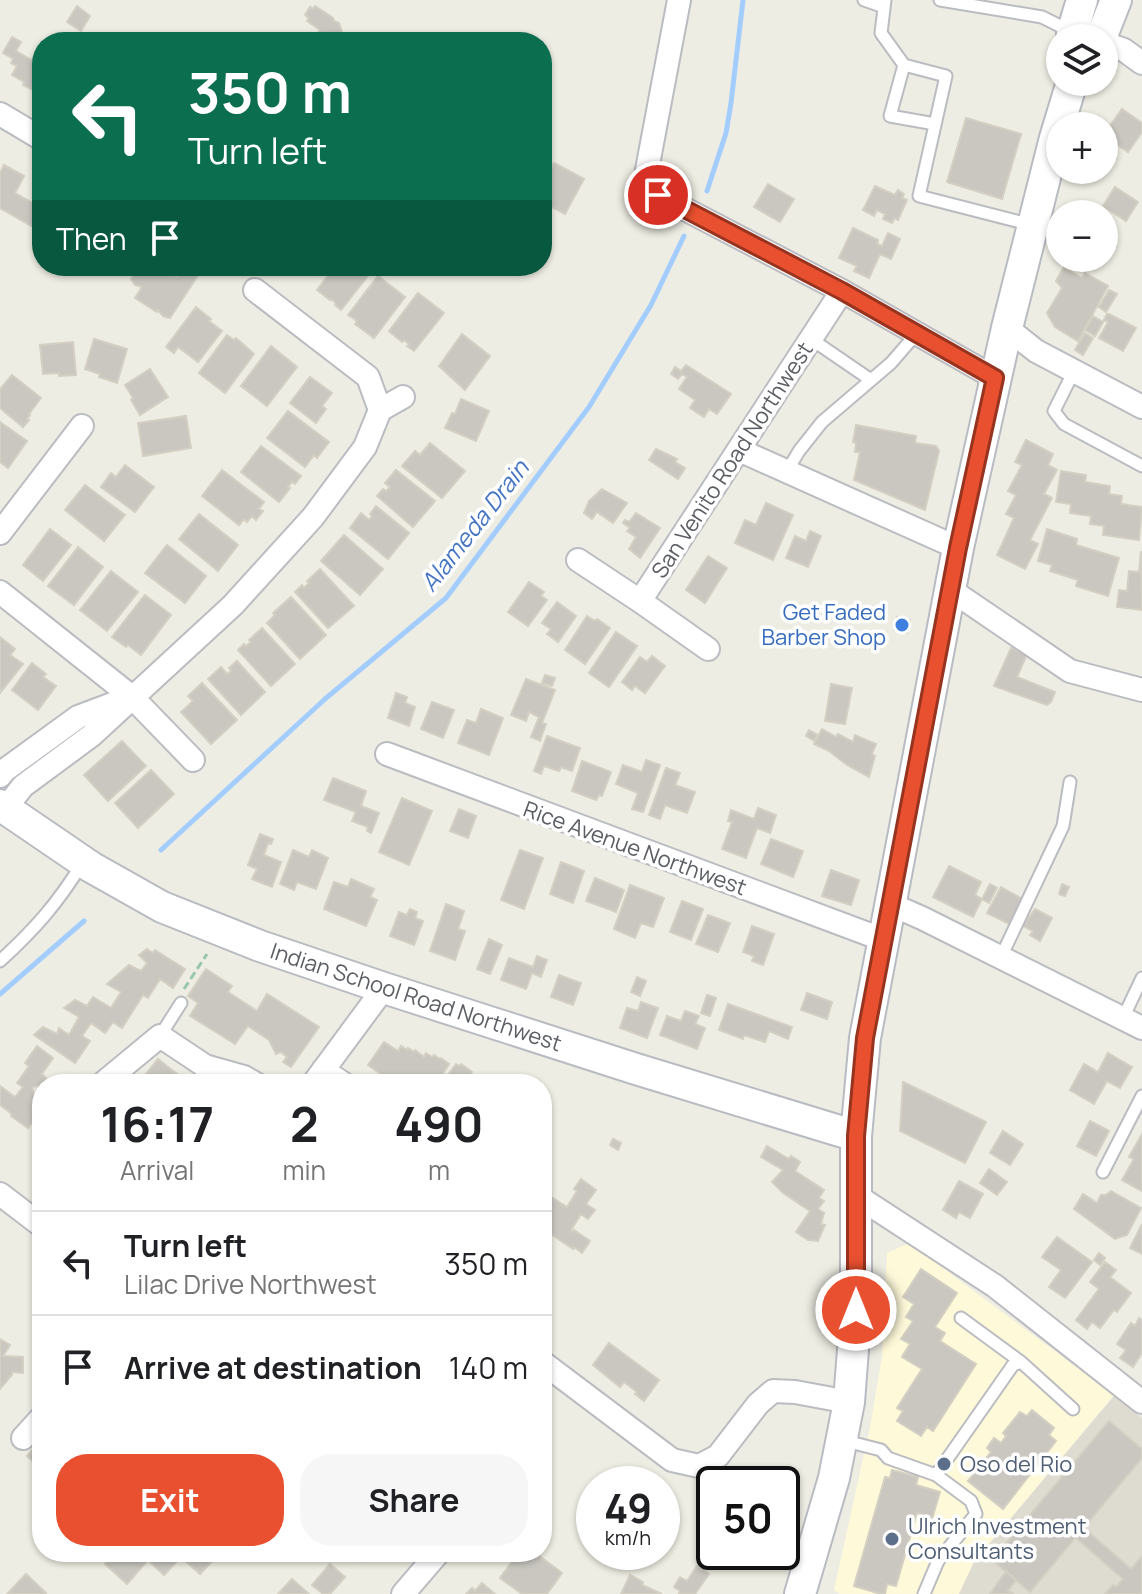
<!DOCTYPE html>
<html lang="en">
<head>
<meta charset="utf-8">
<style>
  body { margin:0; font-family:Manrope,sans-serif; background:#f6f6f6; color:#202124; height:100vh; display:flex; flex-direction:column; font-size:30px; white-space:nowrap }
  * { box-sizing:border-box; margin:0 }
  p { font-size:26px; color:#757577 }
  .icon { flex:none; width:44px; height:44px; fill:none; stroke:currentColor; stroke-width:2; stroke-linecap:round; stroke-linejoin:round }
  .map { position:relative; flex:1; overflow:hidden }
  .side { position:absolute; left:32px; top:1074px; width:520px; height:488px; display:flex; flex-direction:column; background:#fff; border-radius:32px; box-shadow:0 2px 6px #0004 }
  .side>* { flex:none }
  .top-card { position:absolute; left:32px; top:32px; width:520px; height:244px; border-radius:32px; box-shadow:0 2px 6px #0004; background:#0b6e4f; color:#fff; overflow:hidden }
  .fabs { position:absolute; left:1046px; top:24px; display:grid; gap:16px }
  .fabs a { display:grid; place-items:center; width:72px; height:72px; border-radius:50%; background:#fff; box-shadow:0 2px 6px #0004; font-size:40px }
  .speed { position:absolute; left:576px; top:1466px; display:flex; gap:16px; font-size:40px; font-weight:700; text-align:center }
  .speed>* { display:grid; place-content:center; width:104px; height:104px; border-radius:50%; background:#fff; box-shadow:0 2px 6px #0004; line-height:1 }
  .speed small { font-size:20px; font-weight:400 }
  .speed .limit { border:4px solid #111; border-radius:12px; background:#fff; color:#111 }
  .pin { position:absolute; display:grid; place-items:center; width:68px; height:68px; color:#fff; margin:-34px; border:4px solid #fff; border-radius:50%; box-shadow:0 2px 8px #0007 }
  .me { position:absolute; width:88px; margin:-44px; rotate:0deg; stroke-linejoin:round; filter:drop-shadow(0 0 6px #0008) }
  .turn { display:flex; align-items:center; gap:28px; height:168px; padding:0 24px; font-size:36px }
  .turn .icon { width:104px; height:104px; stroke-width:2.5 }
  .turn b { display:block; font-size:56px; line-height:68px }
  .then { display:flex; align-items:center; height:76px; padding:0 24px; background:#0003; gap:16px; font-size:30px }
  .eta { display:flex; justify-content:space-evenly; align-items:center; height:136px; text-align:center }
  .eta b { font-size:48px; font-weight:700; line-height:56px }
  .button { display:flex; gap:16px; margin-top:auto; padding:16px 24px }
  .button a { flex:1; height:92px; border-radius:32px; background:#e9502f; color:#fff; font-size:32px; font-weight:700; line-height:92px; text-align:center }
  .button a+a { background:#f6f6f6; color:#202124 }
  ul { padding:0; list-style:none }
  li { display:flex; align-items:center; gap:24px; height:104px; padding:0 24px; border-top:2px solid #e0e0e0 }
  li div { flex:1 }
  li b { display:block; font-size:30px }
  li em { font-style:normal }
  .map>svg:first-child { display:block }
  .commercial { fill:#fef9d9 }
  .education { fill:#dedcd1 }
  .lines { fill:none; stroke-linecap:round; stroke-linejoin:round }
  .stream { stroke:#a3cdff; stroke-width:5 }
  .building { fill:#c9c7c0; stroke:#d3cfc2; stroke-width:2 }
  .lane-casing { stroke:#bbbcc2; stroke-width:15 }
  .street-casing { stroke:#bbbcc2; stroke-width:26 }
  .secondary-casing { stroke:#b9bbc2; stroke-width:34 }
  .path { stroke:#99c7ab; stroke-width:3; stroke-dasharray:8 4; stroke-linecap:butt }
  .lane { stroke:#fff; stroke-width:11 }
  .street { stroke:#fff; stroke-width:22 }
  .secondary { stroke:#fff; stroke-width:30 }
  .route-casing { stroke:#97341f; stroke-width:20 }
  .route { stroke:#e9502f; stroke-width:14 }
  .shop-dot { fill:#3f7fe0; stroke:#fff; stroke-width:3 }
  .service-dot { fill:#5c6f8a; stroke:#fff; stroke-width:3 }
  .labels { text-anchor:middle; stroke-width:7; stroke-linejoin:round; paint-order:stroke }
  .street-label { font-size:22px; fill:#5b5e64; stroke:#fff }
  .shop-label { font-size:22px; fill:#366cbe; stroke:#fff; text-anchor:end }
  .service-label { font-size:22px; fill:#4e5e75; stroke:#fff; text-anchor:start }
  .water-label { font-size:24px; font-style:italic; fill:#4575c3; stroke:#fff }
</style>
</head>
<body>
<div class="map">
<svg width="1142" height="1594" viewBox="0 0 1142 1594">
  <rect width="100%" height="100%" fill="#eeede3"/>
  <path class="commercial" d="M909,1243L1114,1395L974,1562L959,1594H840L834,1590L870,1427L882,1357L887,1253Z"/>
  <path class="education" d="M1115,1395L1142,1418V1594H959L974,1562Z"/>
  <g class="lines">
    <path class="stream" d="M707,191L726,133L731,103L743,0
      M161,850L325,699L446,598L589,407L651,305L684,236
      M0,994L84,921"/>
  </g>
  <path class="building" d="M77,6L90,16L81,31L67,22Z
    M315,6L333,18L334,21L339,23L343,35L340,40L343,42H312L320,30L307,21L309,18L305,15L310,7L313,9Z
    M12,37L21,42L16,51L42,66V79L35,91L23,85L24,82L12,75L17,66L11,63L13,59L3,53Z
    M1122,109L1142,123V132L1128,152L1112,141L1109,145L1104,141V134Z
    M966,118L1021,134L1002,199L947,182Z
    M554,163L584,179L565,214L542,202V186Z
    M4,165L24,176L15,193L42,208V232L0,208V173Z
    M768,184L794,199L780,222L754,207Z
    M875,186L895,195L898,190L904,194L902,198L907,200L898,220L895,218L892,223L883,219L885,214L877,210L874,216L863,210Z
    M1115,187L1138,202L1126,221L1103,206Z
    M853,228L878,240L877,244L882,246L888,233L900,239L891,259L880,254L869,278L854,271L857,266L839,258Z
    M139,266H161L177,277L181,271L178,270L181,266H204L170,318L163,316L158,310L157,312L135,298L142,287L135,285L131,279Z
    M309,266H324L317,275L311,270L312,269Z
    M335,266H364L371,272L341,310L335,305L336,303L331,299L330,300L317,290Z
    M1064,267L1082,278L1085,273L1108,286L1078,341L1055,327L1047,313L1062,288L1056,281Z
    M378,276L405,297L374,338L355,324L357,321L348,315Z
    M1109,290L1117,294L1106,312L1099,307Z
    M418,293L444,313L414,351L407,346L409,344L404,340L402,342L389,331Z
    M196,307L211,319L209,321L222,331L198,362L178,347L174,353L166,347Z
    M1107,314H1109L1136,328L1123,351L1099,338L1108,322L1104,320Z
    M1093,316L1103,322L1095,336L1085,330Z
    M1085,333L1093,338L1083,355L1075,350Z
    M462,334L490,356L465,390L439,366Z
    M227,335L234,340L236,338L254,354L225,393L199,373Z
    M94,339L127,349L117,383L99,377L100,374L85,369Z
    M73,342L76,375L59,376V373L43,374L40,345Z
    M271,346L297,367L267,406L241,386Z
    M686,365L731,394L717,414L709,409L704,417L690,408L695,400L679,389L687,377L682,374L678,379L671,374L675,367L681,371Z
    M150,369L168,397L140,415L131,400L133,398L125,385Z
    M12,375L41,398L29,414L30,415L27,419L29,420L23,427L0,408V389Z
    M310,377L332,393L322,406L326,409L316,423L290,403Z
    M461,399L489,411L476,441L445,428L452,413L455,414Z
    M288,411L329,442L317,458L314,455L305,467L267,438Z
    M186,416L191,448L143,456L138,423Z
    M0,422L27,441L8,468L0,462Z
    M856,425L916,436L915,443L936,446L939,451L925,510L854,480L860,452H855L856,443L853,442Z
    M1026,440L1053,454L1048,465L1057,470L1044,494L1052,498L1030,540L1038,544L1025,569L997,555L1014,518L1006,514L1016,495L1008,491L1022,465L1015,462Z
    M430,443L465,471L442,498L402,466L415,451L420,455Z
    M261,446L301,476L295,484L292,482L288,487L290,488L279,502L241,472Z
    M656,449L677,459L675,462L685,468L678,479L649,460Z
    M125,465L154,487L135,512L101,487L111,473L116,477Z
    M222,470L264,502L259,509L263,511L256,520L252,516L247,522L244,519L239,525L202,496Z
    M396,470L435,501L413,527L377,496L383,489L386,491L390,487L385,483Z
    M1061,471L1086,475L1085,482L1110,486L1109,494L1122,496L1121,504L1142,507L1139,540L1103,535L1104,526L1090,524L1091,516L1070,513L1071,504L1056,502Z
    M85,485L125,515L104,541L65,510Z
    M602,489L627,503L613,523L597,512L592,519L584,513L589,501Z
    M766,503L793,515L773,560L735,543L745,520L756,525Z
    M376,506L409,533L388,559L350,528L361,513L369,520L372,516L370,514Z
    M636,513L660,528L640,558L629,549L636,537L627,531L630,528L623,523L625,520L629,522Z
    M199,514L238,545L218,571L179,539Z
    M50,529L71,545L43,581L23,565Z
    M1047,529L1077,539L1076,545L1119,558L1108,596L1076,586L1078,580L1050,571L1052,565L1038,561Z
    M810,531L821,536L808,567L786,558L795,536L806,541Z
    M344,535L383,569L360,595L321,561Z
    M167,545L206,576L185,603L145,573Z
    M78,547L103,567L74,605L48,586Z
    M1141,551L1142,610L1117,607L1119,590L1127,591L1129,571L1139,572Z
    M708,556L727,568L705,603L686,590Z
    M320,569L354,606L328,628L295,592L302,585L304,588L309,583L307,581Z
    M111,571L138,592L107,631L80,610Z
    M529,582L544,592L541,596L547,600L528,626L508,612Z
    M145,595L171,615L141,655L128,645L126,647L112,637Z
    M291,597L326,635L300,659L267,623L275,615L273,613Z
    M557,602L576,616L558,642L547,634L551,629L542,623Z
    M587,616L595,621L597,619L610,628L585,664L565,650Z
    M897,617L910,620L907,633L894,630Z
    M262,628L295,664L271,686L238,650L244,644L246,646L251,642L249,640Z
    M616,632L637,646L609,687L589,673Z
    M0,637L15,649L10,655L23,664L0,693Z
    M1011,648L1027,654L1017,677L1055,692L1051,702L1047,705L994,686Z
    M652,656L665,666L645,693L635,686L632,690L622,682L640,657L647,662Z
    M237,661L265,692L241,715L208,679L221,667L227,674L231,671L229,668Z
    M32,663L46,674L43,677L56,686L38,710L12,690Z
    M545,675L555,678L552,686L542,683Z
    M526,679L555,690L542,723L546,724L540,741L531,737L539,717L529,712L526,721L511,715Z
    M202,683L237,720L211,744L181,712L193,701L188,696Z
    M831,684L852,688L845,724L825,721Z
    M396,693L407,697L405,703L415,707L409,726L388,718Z
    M432,702L454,710L443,738L421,729Z
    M481,709L503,718L489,755L458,743L467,720L476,723Z
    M822,729L836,737L838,734L853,742L855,735L876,744L872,754L875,756L869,777L847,765L829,751L814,744Z
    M809,730L818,735L814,741L806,736Z
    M547,736L580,748L572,771L561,767L559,771L544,766L541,774L534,771Z
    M122,741L146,766L108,801L84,775Z
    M646,760L660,765L643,812L632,809L638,793L616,784L623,765L642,772Z
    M582,761L611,772L602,796L599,795L596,800L572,791Z
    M666,768L680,773L675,785L695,792L687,813L665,805L660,819L649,815Z
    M151,770L174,794L138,828L115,803Z
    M333,778L366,791L361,806L379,813L371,833L367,831L368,827L352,821L356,812L324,800Z
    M402,798L432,811L409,865L379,852Z
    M758,808L776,815L770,833L757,828L746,858L722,849L732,822L728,821L731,810L754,819Z
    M459,809L476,816L468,838L450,831Z
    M260,834L273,839L271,844L268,843L264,855L281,862L272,887L252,879L257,869L248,865Z
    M771,839L803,851L793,877L761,864Z
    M293,850L309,857L312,850L328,858L316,889L297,882L294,890L280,884Z
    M520,850L543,858L524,909L501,900Z
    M561,862L584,871L573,903L550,894Z
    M949,866L981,882L975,895L982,899L973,917L933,897Z
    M831,870L859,880L851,905L822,896Z
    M595,878L624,890L616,912L586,901Z
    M351,879L374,889L370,897L377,900L366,926L324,909L334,882L348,887Z
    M990,884L997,888L989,903L982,899Z
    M1062,884L1069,887L1065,896L1059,894Z
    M630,885L664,898L653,927L641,923L635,938L614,929Z
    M1001,887L1024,900L1011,925L987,913Z
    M682,901L703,909L691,940L670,932Z
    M446,904L464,911L458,929L465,931L455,960L430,951Z
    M410,909L417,912L415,918L423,921L414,945L390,936L399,912L407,915Z
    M1035,909L1052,918L1040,941L1030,935L1033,931L1023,926Z
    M708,915L730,923L718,952L696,944Z
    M752,926L774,934L763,965L752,961L754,956L743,952Z
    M489,939L502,945L490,974L477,969Z
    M147,949L153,953L155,950L185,969L173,988L160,979L148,998L143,995L122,1028L113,1022L105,1033L91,1023L82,1036L90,1041L75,1063L34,1035L43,1027L57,1034L59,1028L69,1035L79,1017L64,1008L75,1000L87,1006L93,997L111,1008L121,992L107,984L129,965L141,971L147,963L139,955Z
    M537,956L547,960L541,977L532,973L526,989L501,980L509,958L533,967Z
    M206,969L232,986L228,992L257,1011L267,994L319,1027L291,1067L283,1062L287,1057L281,1052L276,1054L269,1040L248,1026L235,1044L190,1016L198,1003L188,996Z
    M559,975L581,983L573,1005L551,997Z
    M637,977L646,981L640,996L631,992Z
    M807,993L832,1002L827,1019L801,1010Z
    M707,995L716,998L710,1016L701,1013Z
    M641,1002L658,1008L647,1038L620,1028L627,1008L638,1011Z
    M728,1004L792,1027L788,1039L769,1031L765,1042L744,1035L743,1039L719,1030Z
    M685,1011L699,1016L695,1024L705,1028L697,1049L660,1035L667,1016L681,1021Z
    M384,1042L398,1051L401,1046L407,1050L408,1048L414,1052L415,1050L424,1057L426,1053L432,1057L434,1055L440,1059L441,1058L449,1064L440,1078L444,1080L456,1064L459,1066L461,1064L472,1072L464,1084H425L412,1075L406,1084H386L379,1079L382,1075L368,1065Z
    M37,1046L53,1058L42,1074L46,1078L41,1085L32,1087L34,1095L42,1101V1108L28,1128L11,1116L12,1114L0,1105V1086L15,1097L23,1087L17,1083L29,1066L25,1063Z
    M1108,1053L1132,1067L1120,1088L1107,1081L1094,1104L1070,1090L1084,1064L1098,1072Z
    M158,1059L185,1080L181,1084H142L148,1076L146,1074Z
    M903,1082L986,1122L965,1163L900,1131Z
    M1090,1121L1109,1131L1096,1156L1077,1146Z
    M1003,1131L1023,1144L1010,1165L990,1153Z
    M1142,1134V1191L1122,1180L1134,1159L1129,1157Z
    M613,1139L621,1143L618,1150L610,1145Z
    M767,1146L789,1159L791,1156L800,1162L795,1171L824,1190L819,1198L824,1201L818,1209L824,1213L821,1224L825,1225L818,1241L808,1240L796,1232L810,1211L783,1193L772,1182L783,1170L761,1157Z
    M989,1169L1007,1182L997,1195L980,1183Z
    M581,1179L596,1190L586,1204L595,1210L588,1219L581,1214L571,1230L573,1232L574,1230L590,1241L582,1253L574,1247L573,1249L542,1228V1191L567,1207L577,1191L574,1189Z
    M959,1181L983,1194L970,1218L959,1212L956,1218L943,1210Z
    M1111,1191L1141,1208L1127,1235L1115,1239L1074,1209L1083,1194L1097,1203L1101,1195H1106Z
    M1142,1224V1254L1130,1248Z
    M1057,1237L1092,1262L1065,1298L1049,1287L1061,1270L1042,1257Z
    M1099,1253L1105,1258L1100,1265L1094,1260Z
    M1105,1262L1116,1270L1110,1277L1131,1293L1117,1312L1114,1310L1100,1328L1092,1322L1087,1329L1076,1320L1099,1289L1090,1282Z
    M921,1269L957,1293L935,1327L945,1333L940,1341L976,1364L933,1431L927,1427L921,1436L897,1421L903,1411L897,1408L922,1369L902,1357L910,1344L901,1339L913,1321L906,1317L914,1304L903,1297Z
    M1139,1318L1142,1320V1353L1133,1367L1120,1358L1126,1350L1117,1344L1131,1323L1135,1326Z
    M0,1339L10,1345L3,1356L23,1357V1373L12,1372V1375L0,1389Z
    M609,1343L659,1380L644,1401L635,1394L637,1392L624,1382L620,1387L593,1365Z
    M1032,1410L1054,1428L1049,1435L1056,1441L1003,1509L968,1481L991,1452L987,1448L994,1438L1001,1443L1006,1436L1003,1433L1020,1412L1027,1416Z
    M1109,1421L1142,1449V1458L1030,1592L992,1560Z
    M42,1439V1485L33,1477L41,1469L27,1456Z
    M892,1470L918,1477L916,1485L940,1492L932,1519L917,1513L896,1586L887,1584L885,1594H881L854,1586L885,1477L890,1478Z
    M1084,1528L1131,1569L1142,1556V1594H1105L1113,1585L1116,1587L1123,1579L1076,1538Z
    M116,1552H207L214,1559L200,1574L181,1557L164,1575L148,1560L127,1584L105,1564Z
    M350,1552H368L360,1561Z
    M519,1552H534L562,1573L547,1594H522L500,1578Z
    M728,1552H757L753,1560L748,1557L746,1560Z
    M330,1564L345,1577L330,1594H323L312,1585Z
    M697,1566L709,1574L695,1594H681L679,1593L680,1591L674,1587L680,1577L687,1581Z
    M1006,1571L1016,1580L1008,1591L1014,1594H990Z
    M26,1574L46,1593L45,1594H7Z
    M630,1575L643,1582L642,1585L662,1594H621Z
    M292,1579L309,1594H278Z
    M482,1583L495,1594H466L472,1588L475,1591Z"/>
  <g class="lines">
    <g class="lane-casing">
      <path id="lane" d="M864,0L884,7
        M885,0L881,33L904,65
        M940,0L1042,17L1072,32
        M935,124L890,116L904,65L946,76L919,196L1032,225
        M811,339L871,380
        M1074,371L1054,411L1064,424L1142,466
        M787,471L799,451L822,422L891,363L917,333
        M1001,957L1063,826L1070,782
        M0,961C35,929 58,903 83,862
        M1123,1018L1142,978
        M160,1036L181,1003
        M1103,1172L1142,1096
        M961,1318L1021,1362
        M842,1440L881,1450L888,1458L936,1475L971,1501L976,1514L938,1561L924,1594
        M936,1475L1013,1365L1021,1362L1073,1409"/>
    </g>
    <g class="street-casing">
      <path id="street" d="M679,0L646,175L658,195L842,291L995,378
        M1104,43L1124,50L1142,63
        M0,114L42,139
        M255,290L368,377L380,410
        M1007,328L1036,351L1142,407
        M739,450L958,548
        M0,533L82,426
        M578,560L640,601L708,649
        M951,590L1070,671L1142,690
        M0,592L132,697L193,760
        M640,601L842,291
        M387,754L884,940
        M0,776L5,770L78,717L123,700
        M5,809L23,786L92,735L233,605L313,517L365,447L380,410L403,397
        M890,904L922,918L1142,1028
        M323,1070L344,1084
        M102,1084L160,1036L205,1066L244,1077L256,1084
        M313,1084L384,988
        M0,1194L42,1226
        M857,1196L995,1286L1142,1402
        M542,1362L672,1460L699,1466L718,1456L758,1404L773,1391L795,1392L849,1402
        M23,1438L42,1417
        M403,1594L439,1552"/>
    </g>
    <g class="secondary-casing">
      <path id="secondary" d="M1073,38L1072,33L1082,0
        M1101,38L1116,0
        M0,805L91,867L162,907L260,946L384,988L636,1069L856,1136
        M800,1594L834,1478L849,1402L856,1310V1136L865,1038L958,548L1007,328L1055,138L1072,82"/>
    </g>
    <path class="path" d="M184,989L207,954"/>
    <use href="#lane" class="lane"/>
    <use href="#street" class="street"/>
    <use href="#secondary" class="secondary"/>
  </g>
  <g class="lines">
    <g class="route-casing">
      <path id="route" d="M658,195L842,291L995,378L958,548L865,1038L856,1136V1310"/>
    </g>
    <use href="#route" class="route"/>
  </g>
  <circle class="shop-dot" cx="902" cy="625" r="8"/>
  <g class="service-dot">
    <circle cx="944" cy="1464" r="8"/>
    <circle cx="892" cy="1539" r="8"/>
  </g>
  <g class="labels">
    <g class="street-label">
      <text transform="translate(732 460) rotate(-57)" y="8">San Venito Road Northwest</text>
      <text transform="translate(635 848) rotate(20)" y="8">Rice Avenue Northwest</text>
      <text transform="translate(416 997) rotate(18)" y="8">Indian School Road Northwest</text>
    </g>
    <g class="shop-label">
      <text x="886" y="620">Get Faded<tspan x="886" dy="25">Barber Shop</tspan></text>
    </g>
    <g class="service-label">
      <text x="960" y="1472">Oso del Rio</text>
      <text x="908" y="1534">Ulrich Investment<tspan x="908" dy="25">Consultants</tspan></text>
    </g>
    <g class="water-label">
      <text transform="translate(475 526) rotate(-52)" y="8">Alameda Drain</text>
    </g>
  </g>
</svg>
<div class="fabs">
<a><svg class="icon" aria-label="layers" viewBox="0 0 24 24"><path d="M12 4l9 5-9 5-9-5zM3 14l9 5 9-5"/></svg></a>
<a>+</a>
<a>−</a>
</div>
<div class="speed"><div>49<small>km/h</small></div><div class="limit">50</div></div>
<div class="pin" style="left:658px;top:195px;background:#d93025"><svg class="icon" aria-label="arrive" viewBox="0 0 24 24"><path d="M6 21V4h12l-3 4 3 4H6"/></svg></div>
<svg class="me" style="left:856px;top:1310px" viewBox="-20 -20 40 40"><circle r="17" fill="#e9502f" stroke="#fff" stroke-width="3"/><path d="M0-11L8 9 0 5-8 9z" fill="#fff"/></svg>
<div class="top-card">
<div class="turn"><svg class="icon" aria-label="left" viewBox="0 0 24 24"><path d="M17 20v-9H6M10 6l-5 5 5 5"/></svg><div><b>350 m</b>Turn left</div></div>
<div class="then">Then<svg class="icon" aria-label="arrive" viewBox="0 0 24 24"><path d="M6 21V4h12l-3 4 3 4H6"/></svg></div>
</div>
<section class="side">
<div class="eta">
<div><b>16:17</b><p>Arrival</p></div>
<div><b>2</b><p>min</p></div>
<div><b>490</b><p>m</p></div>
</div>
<ul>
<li><svg class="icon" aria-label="left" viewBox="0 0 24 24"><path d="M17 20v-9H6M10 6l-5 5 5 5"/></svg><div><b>Turn left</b><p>Lilac Drive Northwest</p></div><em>350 m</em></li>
<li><svg class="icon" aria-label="arrive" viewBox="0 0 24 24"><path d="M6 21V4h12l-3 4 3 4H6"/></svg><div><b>Arrive at destination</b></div><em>140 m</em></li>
</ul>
<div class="button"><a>Exit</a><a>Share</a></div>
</section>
</div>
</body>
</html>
